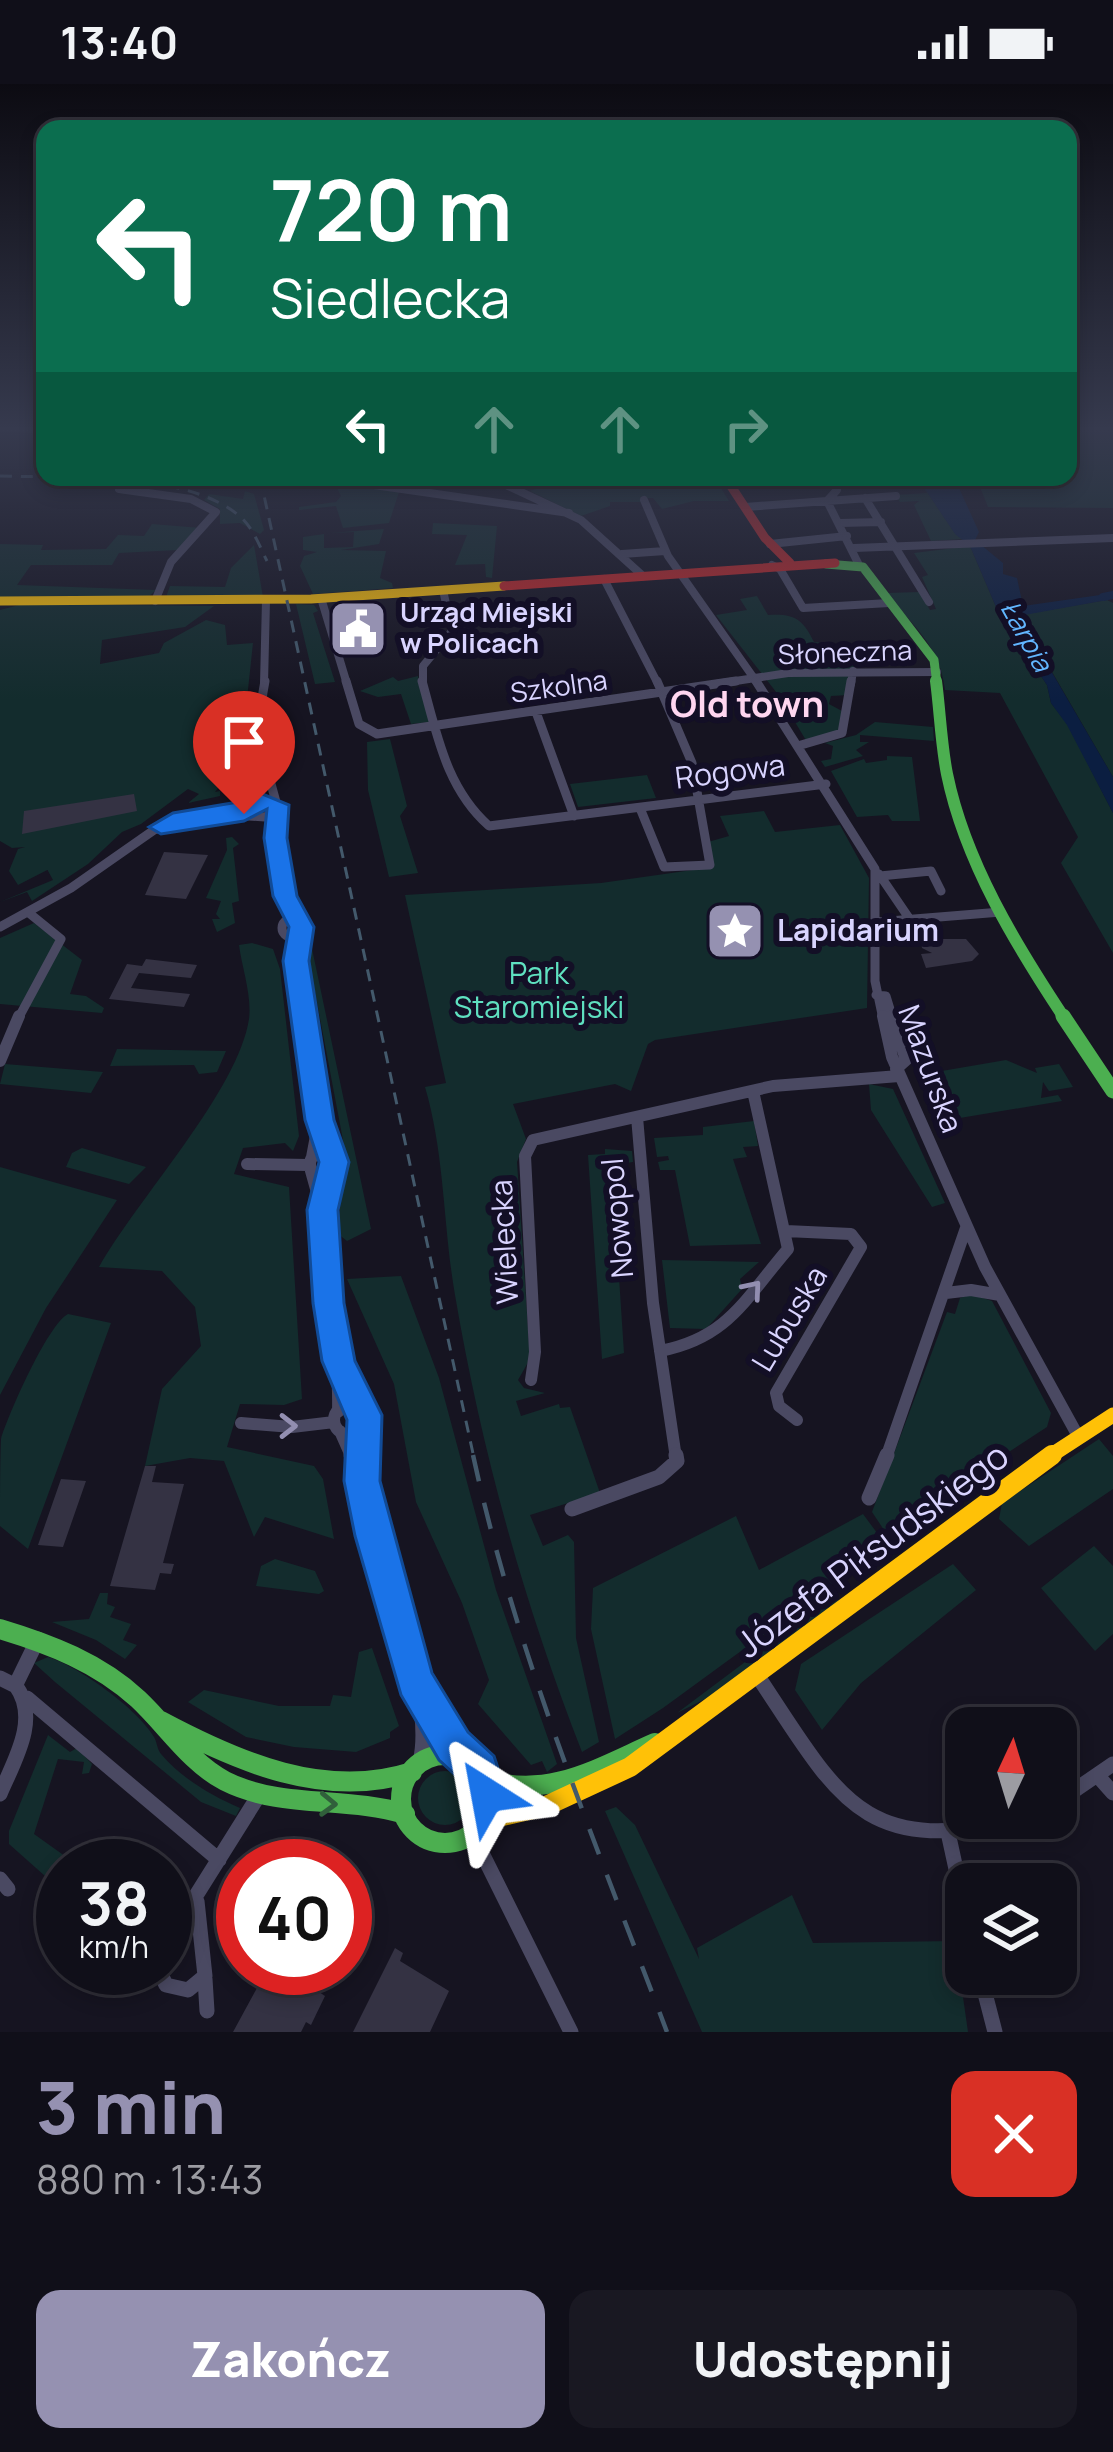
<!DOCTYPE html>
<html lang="pl">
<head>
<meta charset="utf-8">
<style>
  body { margin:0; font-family:Manrope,sans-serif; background:#191822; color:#f1f3f6; height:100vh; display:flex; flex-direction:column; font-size:45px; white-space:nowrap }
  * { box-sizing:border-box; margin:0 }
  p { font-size:39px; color:#9c9ca2 }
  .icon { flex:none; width:66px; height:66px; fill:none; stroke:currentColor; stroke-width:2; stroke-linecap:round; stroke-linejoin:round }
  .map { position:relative; height:1948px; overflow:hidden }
  .details { display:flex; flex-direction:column; background:#100f19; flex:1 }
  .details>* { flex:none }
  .hud { position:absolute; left:36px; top:36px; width:1041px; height:366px; border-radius:24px; box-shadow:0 6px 18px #0003,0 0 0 3px #302f38; background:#0b6e4f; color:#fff; overflow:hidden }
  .needle { width:78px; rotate:4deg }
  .tools { position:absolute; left:945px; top:1623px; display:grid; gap:24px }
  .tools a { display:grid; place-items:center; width:132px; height:132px; border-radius:24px; background:#100f19; box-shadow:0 6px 18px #0003,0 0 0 3px #302f38; font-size:60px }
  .speed { position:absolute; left:36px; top:1755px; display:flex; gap:24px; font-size:60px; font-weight:700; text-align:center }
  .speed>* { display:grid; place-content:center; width:156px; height:156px; border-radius:50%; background:#100f19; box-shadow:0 6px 18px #0003,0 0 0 3px #302f38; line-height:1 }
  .speed small { font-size:30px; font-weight:400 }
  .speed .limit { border:18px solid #d22; background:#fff; color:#111 }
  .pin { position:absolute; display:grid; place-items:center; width:102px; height:102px; color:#fff; margin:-123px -51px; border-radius:50% 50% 50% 0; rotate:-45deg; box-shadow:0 0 12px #0007 }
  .pin .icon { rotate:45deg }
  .me { position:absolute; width:132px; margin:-66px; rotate:326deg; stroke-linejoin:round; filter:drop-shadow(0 0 9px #0008) }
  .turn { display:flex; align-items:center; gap:42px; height:252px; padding:0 36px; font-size:54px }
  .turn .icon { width:156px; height:156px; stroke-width:2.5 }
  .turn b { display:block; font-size:84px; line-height:102px }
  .lanes { display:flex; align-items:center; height:114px; padding:0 36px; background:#0003; justify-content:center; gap:60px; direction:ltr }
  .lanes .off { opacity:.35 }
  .round { display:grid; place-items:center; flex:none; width:126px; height:126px; border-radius:24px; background:#191822 }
  .headline { display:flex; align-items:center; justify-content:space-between; height:204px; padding:0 36px }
  h1 { font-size:72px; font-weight:800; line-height:90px; color:#9591b1 }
  .action { display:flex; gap:24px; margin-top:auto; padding:24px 36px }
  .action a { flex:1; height:138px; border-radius:24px; background:#9591b1; color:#fff; font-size:48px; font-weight:800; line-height:138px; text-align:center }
  .action a+a { background:#191822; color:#f1f3f6 }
  .status { display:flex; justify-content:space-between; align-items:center; height:84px; padding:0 60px; background:#100f19; direction:ltr }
  .status svg { height:33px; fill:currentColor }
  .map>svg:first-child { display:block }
  .green { fill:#132c2d }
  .water { fill:#0b1e41 }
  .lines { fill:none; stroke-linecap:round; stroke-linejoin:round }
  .stream { stroke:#0b1e41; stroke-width:3 }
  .canal { stroke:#0b1e41; stroke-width:8 }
  .building { fill:#343243 }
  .street-far3 { stroke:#4a4962; stroke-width:8 }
  .street-far2 { stroke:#4a4962; stroke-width:9 }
  .street-far1 { stroke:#4a4962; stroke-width:12 }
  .street { stroke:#4a4962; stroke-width:15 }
  .fast-far3 { stroke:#4caf50; stroke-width:9 }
  .fast-far2 { stroke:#4caf50; stroke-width:12 }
  .fast-far1 { stroke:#4caf50; stroke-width:15 }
  .fast { stroke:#4caf50; stroke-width:20 }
  .slow-far2 { stroke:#ffc107; stroke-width:9 }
  .slow-far1 { stroke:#ffc107; stroke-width:15 }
  .slow { stroke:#ffc107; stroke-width:20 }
  .jam { stroke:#c62828; stroke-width:9 }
  .rail-far1 { stroke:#43596b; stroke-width:3; stroke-dasharray:12 9; stroke-linecap:butt }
  .rail { stroke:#43596b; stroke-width:4.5; stroke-dasharray:27 22; stroke-linecap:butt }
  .oneway { stroke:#928eb0 }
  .oneway2 { stroke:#305f3b }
  .route { fill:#1a73e8; stroke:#114b97; stroke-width:3 }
  .labels { text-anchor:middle; stroke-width:12; stroke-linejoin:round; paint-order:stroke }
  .far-poi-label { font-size:27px; font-weight:bold; fill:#d9d4ff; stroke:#130f26; text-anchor:start }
  .far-water-label { font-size:27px; font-style:italic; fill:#62b6ff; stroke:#130f26 }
  .far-street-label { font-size:27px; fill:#d9d4ff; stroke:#130f26 }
  .street-label { font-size:30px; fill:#d9d4ff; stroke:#130f26 }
  .poi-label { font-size:30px; font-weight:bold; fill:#d9d4ff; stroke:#130f26; text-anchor:start }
  .park-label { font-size:30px; fill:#5fe0c0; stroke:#130f26 }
  .far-district-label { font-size:36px; font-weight:bold; fill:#ffd6f0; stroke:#130f26 }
  .near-street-label { font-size:36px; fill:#d9d4ff; stroke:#130f26 }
</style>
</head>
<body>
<div class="status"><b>13:40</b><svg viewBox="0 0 49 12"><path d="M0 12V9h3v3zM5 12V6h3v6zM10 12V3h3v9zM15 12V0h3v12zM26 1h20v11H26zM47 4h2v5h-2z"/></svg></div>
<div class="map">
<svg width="1113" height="1948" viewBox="0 0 1113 1948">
  <rect width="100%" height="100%" fill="#161421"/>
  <path class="green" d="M1068,343H1113V424L988,423L976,393H1068Z
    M568,393H714L729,417H694L662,425L653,414H642V418H610V422L581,432L530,407Z
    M901,393H917L954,448L963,455L931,457L914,421L919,417L900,418L895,411L927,409L924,404L905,405Z
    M340,398L400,405L389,439L343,444L336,422L299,426V423L336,418L341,412L337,404Z
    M245,407L254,410L264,446L260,450L240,439L220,440V425L204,416L209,410L243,415Z
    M433,439L497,442L492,494L486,493L485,480L455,481L467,451L432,450Z
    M152,440L201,444L178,466L119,469L112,481H31L17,501L156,506L146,515H0V460L43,461L41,466L106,465L118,451L144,452Z
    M384,445L379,460L341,466L386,467L380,494L392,499L393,504L313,510L300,482L304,472L317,468L303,466V453L324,450V464L353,463L354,448L329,449Z
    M254,461L263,513H166L170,502L225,503L231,484Z
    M970,462L999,530L1047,601L1051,619L1068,641L1113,729V869L1061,779L1078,753L1000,609L945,606C940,561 913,543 887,509L919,508L930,526L936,525L922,493L928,491L914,469Z
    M757,512L768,531C794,529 803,535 814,558L843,561L856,570L849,611L831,612L829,620L842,627L841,647L807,658L780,613L716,531L747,526L740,515Z
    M1107,516L1113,519V693L1019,531Z
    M23,520L214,522L185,543L102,556L100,580L159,569L164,559L206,536L225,541L227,561L253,559L247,615L235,617L242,656L225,670L229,673L227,693L215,708L220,707V712L188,719L199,710L188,705L141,740L122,748L88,780L32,817L27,808L0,818L53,796L47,785L55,782L18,801L9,787L18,765L25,763L12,764L0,757V526Z
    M296,520L314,521L318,527L313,529L335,598L315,600Z
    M418,592L430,638L411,640L401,610L378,613L360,607L393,593L398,597Z
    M875,638L933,643L934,657L860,651V658H869L856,666L863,672L825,683L821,677L831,675L833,662L825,659L856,651Z
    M390,655L407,722L400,732L418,789L389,793L368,706L367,658Z
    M887,672L912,673L920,737H892L888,731L857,733L831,687L864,675L866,679L887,676Z
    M647,691L656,714L578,723L570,700Z
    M764,727L775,748L840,741L869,794L867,924L655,956L648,960L631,1007L615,1000L513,1020L526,1055L517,1078L530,1275L518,1296L524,1304L545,1309L516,1317L521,1332L559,1320L560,1324L570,1323L600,1409L530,1431L543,1462L568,1451L574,1458L576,1554L599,1658L582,1668C524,1519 482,1369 455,1211C443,1142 445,1071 425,1003L446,999L405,811L601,799L714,783L708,758L729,752L720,732Z
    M232,753L239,760L233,764L239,817L232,819L235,839L217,848L212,835H220L216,830L221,817L206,814L227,766L226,754Z
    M34,839L82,876L70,910L86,912L104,924L102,929L0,920V854Z
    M252,859L273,865L280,885L299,1052L293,1067L285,1059L243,1064L234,1090L289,1103L302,1315L284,1321L240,1320L227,1363L314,1382L323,1395L334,1455L265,1433L254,1453L224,1377L190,1374L145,1382L162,1305L201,1262L195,1223L162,1187L99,1183C138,1114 238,1007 249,935C252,912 242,884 239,861Z
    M306,860H311L371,1145L347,1157L337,1149L346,1072Z
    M117,965L226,967L217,988L199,990L194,981L110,982Z
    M1006,976L1037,989L1035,984L1059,980L1073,1003L1049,1007L1043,998L1041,1014L1058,1011L1062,1017L942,1037L939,1030L945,1028L927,1008L930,989Z
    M5,980L103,988L91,1009L0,1000Z
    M869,1000L893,1005L945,1119L932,1123L871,1026Z
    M754,1037L758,1062L743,1063L747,1073L733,1075L761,1160L690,1162L675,1086H660L658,1078L669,1076L668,1072L657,1073L654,1054L703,1051V1043Z
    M82,1064L146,1083L129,1100L66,1083L72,1069Z
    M605,1065L632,1067L633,1078L626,1079V1086L612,1087L624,1269L602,1275L588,1071L605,1070Z
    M0,1083L117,1116L46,1224L0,1311Z
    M662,1176L759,1178L740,1195L742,1205L706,1245L670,1244Z
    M401,1192L439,1294L496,1506L557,1680L547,1688L542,1677L531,1681L478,1620L489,1596L462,1519L416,1418L394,1300L347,1195Z
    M972,1210L992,1217L1051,1329L1047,1343L981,1386L892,1458L872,1428L947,1228L955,1230L960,1214Z
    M68,1230L111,1239L28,1465L0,1442C0,1416 0,1380 1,1355C8,1331 48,1240 68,1230Z
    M1099,1355L1113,1372V1405L1029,1462L999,1435L1002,1419Z
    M863,1430L886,1461L663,1624L615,1655L591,1545L593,1504L736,1432L759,1486Z
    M1094,1462L1113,1482V1550L1095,1567L1041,1504Z
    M275,1475L315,1487L324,1507L319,1510L256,1502L261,1482Z
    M953,1480L976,1506L861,1599L822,1646L795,1606L801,1580Z
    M100,1509H108L107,1520L115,1523L110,1533L131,1540L123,1556L137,1561L125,1575L96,1556L52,1538L89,1535Z
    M833,1512L840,1518L707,1614L677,1629Z
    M372,1564L399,1642L390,1648V1654L356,1668L294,1663L246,1653L188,1618L204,1606L279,1622H330L333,1611L351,1613L359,1568Z
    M48,1573C78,1582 138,1625 154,1653C157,1658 157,1665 161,1670C181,1694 212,1712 240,1724L236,1732L201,1718L55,1598L34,1579Z
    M48,1651L70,1668L77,1664L92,1680L89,1689L82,1690L84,1678L58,1675L34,1750L76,1780L63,1782V1808L9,1760V1747Z
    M418 1714a27 27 0 1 1 54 0a27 27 0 1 1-54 0Z
    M616,1723L635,1741L699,1875L697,1864L792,1811L813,1859L955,1857L968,1948H702L605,1727Z"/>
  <path class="water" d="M917,393H954L979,448L975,456L1003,479V490L1017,494L1023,522L1100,511L1107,516L1019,532L1113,693V729L1067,641L1051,619L1047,601L999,530L970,462L955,450Z"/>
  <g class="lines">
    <path class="stream" d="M1068,347L1113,349"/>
    <path class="canal" d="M1103,513L1113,511"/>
  </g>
  <path class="building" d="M134,710L137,727L22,750L24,727Z
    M164,768L208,771L186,815L145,811Z
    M920,855H966L979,870L972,877L926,884L921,870L932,869L922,864Z
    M146,875L197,881L191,894L139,889L131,904L190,910L184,923L109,915L127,880L142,882Z
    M145,1382H156L152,1398L184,1400L163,1479L174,1480L171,1490L160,1489L155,1506L110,1502Z
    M61,1395L86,1397L63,1463L38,1461Z
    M395,1864L403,1869L400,1877L449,1907L430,1948H353Z
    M255,1884H283L325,1912L311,1941L306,1938L301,1948H233L257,1904L247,1898Z"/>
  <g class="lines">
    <path class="street-far3" d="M0,344L45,345
      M489,393L581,436L643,492
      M832,393L837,406L827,417L859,481
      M339,396L569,429
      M728,397L771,393
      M119,405L191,415L216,428L171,478L155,517
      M865,414L929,518
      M644,416L668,472L758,600
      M745,423L896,412
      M840,439L881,438
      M770,460L847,452
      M854,464L1113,454
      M622,470L665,467
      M772,481L780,485L803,524L889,519
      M604,495L658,600
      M321,514L347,600
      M264,600L266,516
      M423,600V582L452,547L443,506
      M716,600L788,589L937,588
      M851,600L853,587"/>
    <path class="street-far2" d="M265,597C255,647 263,671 276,718C280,730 275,744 276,756C279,786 285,813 299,839
      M346,597L359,640L377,650L736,597
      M422,597C437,650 446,704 489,742L826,700
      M756,597L875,785V897L883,935
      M536,628L574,732
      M801,661L842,649L851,597
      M640,724L664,783L710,781L692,679L657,597
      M234,731L265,733L277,727
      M879,790L911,837
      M880,792L931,787L941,807
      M282 844a9 9 0 1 1 18 0a9 9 0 1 1-18 0Z
      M877,838L1001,828
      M0,843L71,804L154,746L186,734L241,725L262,715L274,717
      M300,847L304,935
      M876,911L886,912L893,935
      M18,935L61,855L29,829"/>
    <path class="street-far1" d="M303,932L319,1030L331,1072
      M883,932L892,973L985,1183L1078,1352
      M892,932L906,976L896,985
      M0,977L19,932
      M637,1033L653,1219L676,1374
      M310 1080a11 11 0 1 1 22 0a11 11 0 1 1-22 0Z
      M312,1073L319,1036
      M247,1080L308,1081
      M331,1085C315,1167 340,1246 338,1328
      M311,1087L321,1123
      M786,1147L851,1150L861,1163L776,1309L779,1322L797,1336
      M946,1209L971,1206L1000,1211
      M660,1267C728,1254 745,1215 788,1165L753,1007
      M340,1280L358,1323
      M531,1296L535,1268L525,1072L533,1056L773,1002L899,992
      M334 1336a15 15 0 1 1 30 0a15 15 0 1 1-30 0Z
      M241,1339L292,1343L334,1338
      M340,1347L352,1374
      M362,1374L363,1341
      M886,1374L966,1144"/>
    <path class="street" d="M351,1371L361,1394
      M362,1371C361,1463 439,1601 420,1678
      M869,1414L887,1371
      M572,1425L659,1393L677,1377L676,1371
      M757,1591C837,1711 862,1776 1020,1734
      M0,1594L16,1602C40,1635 14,1677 0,1710
      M17,1598L38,1555
      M420,1605L461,1670
      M27,1614L219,1776
      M1097,1691L1113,1709
      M1056,1719L1113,1680
      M472,1749L571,1948
      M949,1753L966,1831
      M0,1795L8,1805
      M165,1861L259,1711
      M158,1884L166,1901L188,1906L205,1892L197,1817
      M980,1890L995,1948
      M205,1895L207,1927"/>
    <path class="fast-far3" d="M826,480L863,483L934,576L937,600"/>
    <path class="fast-far2" d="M936,597C940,627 941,660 947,690C965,778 1016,861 1065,935"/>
    <path class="fast-far1" d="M1063,932L1113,1007"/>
    <path class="fast" d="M0,1545C50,1560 99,1579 138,1615C167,1642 189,1678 225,1697C280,1725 347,1712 405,1730
      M161,1637C238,1678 325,1716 412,1688
      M401 1715a44 44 0 1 1 88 0a44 44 0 1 1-88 0Z
      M484,1695C548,1716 598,1684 655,1659"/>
    <path class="slow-far2" d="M0,517L311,515L504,502"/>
    <path class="slow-far1" d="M1047,1374L1113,1331"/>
    <path class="slow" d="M481,1737L546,1722L630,1683L1052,1371"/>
    <path class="jam" d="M725,393L765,454L790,479
      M504,502L835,479"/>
    <path class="rail-far1" d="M0,392C68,394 182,387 237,430C252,441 259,461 267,477
      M260,393L474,1374"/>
    <path class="rail" d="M473,1371C516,1570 595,1757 667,1948"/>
  </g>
  <defs><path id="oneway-chevron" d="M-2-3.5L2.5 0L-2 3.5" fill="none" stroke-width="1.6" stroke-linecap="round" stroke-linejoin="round" transform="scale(3)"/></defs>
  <g class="oneway">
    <use href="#oneway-chevron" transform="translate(753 1205) rotate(-50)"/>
    <use href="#oneway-chevron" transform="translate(288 1342)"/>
  </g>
  <use class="oneway2" href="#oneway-chevron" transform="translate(328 1720) rotate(2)"/>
  <linearGradient id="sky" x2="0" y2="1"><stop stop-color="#0c0b12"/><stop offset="0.56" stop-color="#363a4e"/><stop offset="1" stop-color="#363a4e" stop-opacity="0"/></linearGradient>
  <rect width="1113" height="616" fill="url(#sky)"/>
  <path class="route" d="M260,709L289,721L287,754L297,812L314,843L309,877L334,1036L349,1078L338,1126L344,1219L355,1277L382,1331L380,1397L432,1589L468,1648L494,1672L507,1711L501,1725L487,1731L472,1725L463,1698L439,1676L401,1611L355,1452L344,1397L347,1336L322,1277L313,1219L307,1126L319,1078L305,1036L283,877L289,843L273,812L264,754L267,725L244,737L161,750L149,743L173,729L238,718Z"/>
  <defs>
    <g id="civic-square" transform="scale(3)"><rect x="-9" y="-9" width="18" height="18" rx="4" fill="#9591b1" stroke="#130f26"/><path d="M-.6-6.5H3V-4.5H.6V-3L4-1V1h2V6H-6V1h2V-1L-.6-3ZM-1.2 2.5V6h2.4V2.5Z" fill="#fff"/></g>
    <g id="sight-square" transform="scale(3)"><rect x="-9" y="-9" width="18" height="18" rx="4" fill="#9591b1" stroke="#130f26"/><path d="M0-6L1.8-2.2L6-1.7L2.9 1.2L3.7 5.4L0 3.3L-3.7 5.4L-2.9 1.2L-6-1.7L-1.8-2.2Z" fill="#fff"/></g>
  </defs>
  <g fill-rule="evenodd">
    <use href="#civic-square" x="358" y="545"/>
    <use href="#sight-square" x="735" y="847"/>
  </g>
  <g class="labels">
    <g class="far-poi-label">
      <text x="400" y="538">Urząd Miejski<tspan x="400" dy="31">w Policach</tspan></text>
    </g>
    <g class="far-water-label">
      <text transform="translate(1026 552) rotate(61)" y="9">Łarpia</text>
    </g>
    <g class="far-street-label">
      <text transform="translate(845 569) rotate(-2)" y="9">Słoneczna</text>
      <text transform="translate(559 603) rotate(-8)" y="9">Szkolna</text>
    </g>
    <g class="street-label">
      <text transform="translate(730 688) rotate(-7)" y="10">Rogowa</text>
      <text transform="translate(930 985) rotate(70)" y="10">Mazurska</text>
      <text transform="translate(618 1134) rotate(-95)" y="10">Nowopol</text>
      <text transform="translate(505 1158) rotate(-93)" y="10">Wielecka</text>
      <text transform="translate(790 1235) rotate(-59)" y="10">Lubuska</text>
    </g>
    <g class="poi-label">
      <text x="777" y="857">Lapidarium</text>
    </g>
    <g class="park-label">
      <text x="539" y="900">Park<tspan x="539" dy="34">Staromiejski</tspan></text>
    </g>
    <g class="far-district-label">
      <text x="747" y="633">Old town</text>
    </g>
    <g class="near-street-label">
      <text transform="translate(872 1466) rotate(-37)" y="13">Józefa Piłsudskiego</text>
    </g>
  </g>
</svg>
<div class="tools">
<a><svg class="needle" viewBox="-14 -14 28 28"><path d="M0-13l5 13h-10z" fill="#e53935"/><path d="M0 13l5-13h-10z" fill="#9c9ca2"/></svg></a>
<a><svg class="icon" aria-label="layers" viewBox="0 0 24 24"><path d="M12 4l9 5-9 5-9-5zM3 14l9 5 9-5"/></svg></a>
</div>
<div class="speed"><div>38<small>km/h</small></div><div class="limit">40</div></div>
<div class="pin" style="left:244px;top:730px;background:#d93025"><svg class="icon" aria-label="arrive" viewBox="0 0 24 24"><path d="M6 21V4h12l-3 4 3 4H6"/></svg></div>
<svg class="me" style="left:487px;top:1711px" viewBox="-20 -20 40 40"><path d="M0-17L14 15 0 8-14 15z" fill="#1a73e8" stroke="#fff" stroke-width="4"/></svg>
<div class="hud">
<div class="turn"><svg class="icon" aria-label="left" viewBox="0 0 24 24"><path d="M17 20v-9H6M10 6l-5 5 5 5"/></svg><div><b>720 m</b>Siedlecka</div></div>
<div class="lanes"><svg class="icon" aria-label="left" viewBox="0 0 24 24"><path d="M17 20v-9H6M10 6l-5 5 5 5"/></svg><svg class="icon off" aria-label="ahead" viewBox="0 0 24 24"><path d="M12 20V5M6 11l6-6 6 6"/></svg><svg class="icon off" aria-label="ahead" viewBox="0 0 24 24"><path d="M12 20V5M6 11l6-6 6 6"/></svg><svg class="icon off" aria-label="right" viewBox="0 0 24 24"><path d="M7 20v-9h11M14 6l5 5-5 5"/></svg></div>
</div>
</div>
<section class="details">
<div class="headline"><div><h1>3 min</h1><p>880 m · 13:43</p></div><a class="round" style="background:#d93025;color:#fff"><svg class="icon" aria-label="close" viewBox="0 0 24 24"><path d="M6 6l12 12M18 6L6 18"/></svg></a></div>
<div class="action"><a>Zakończ</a><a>Udostępnij</a></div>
</section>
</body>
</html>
